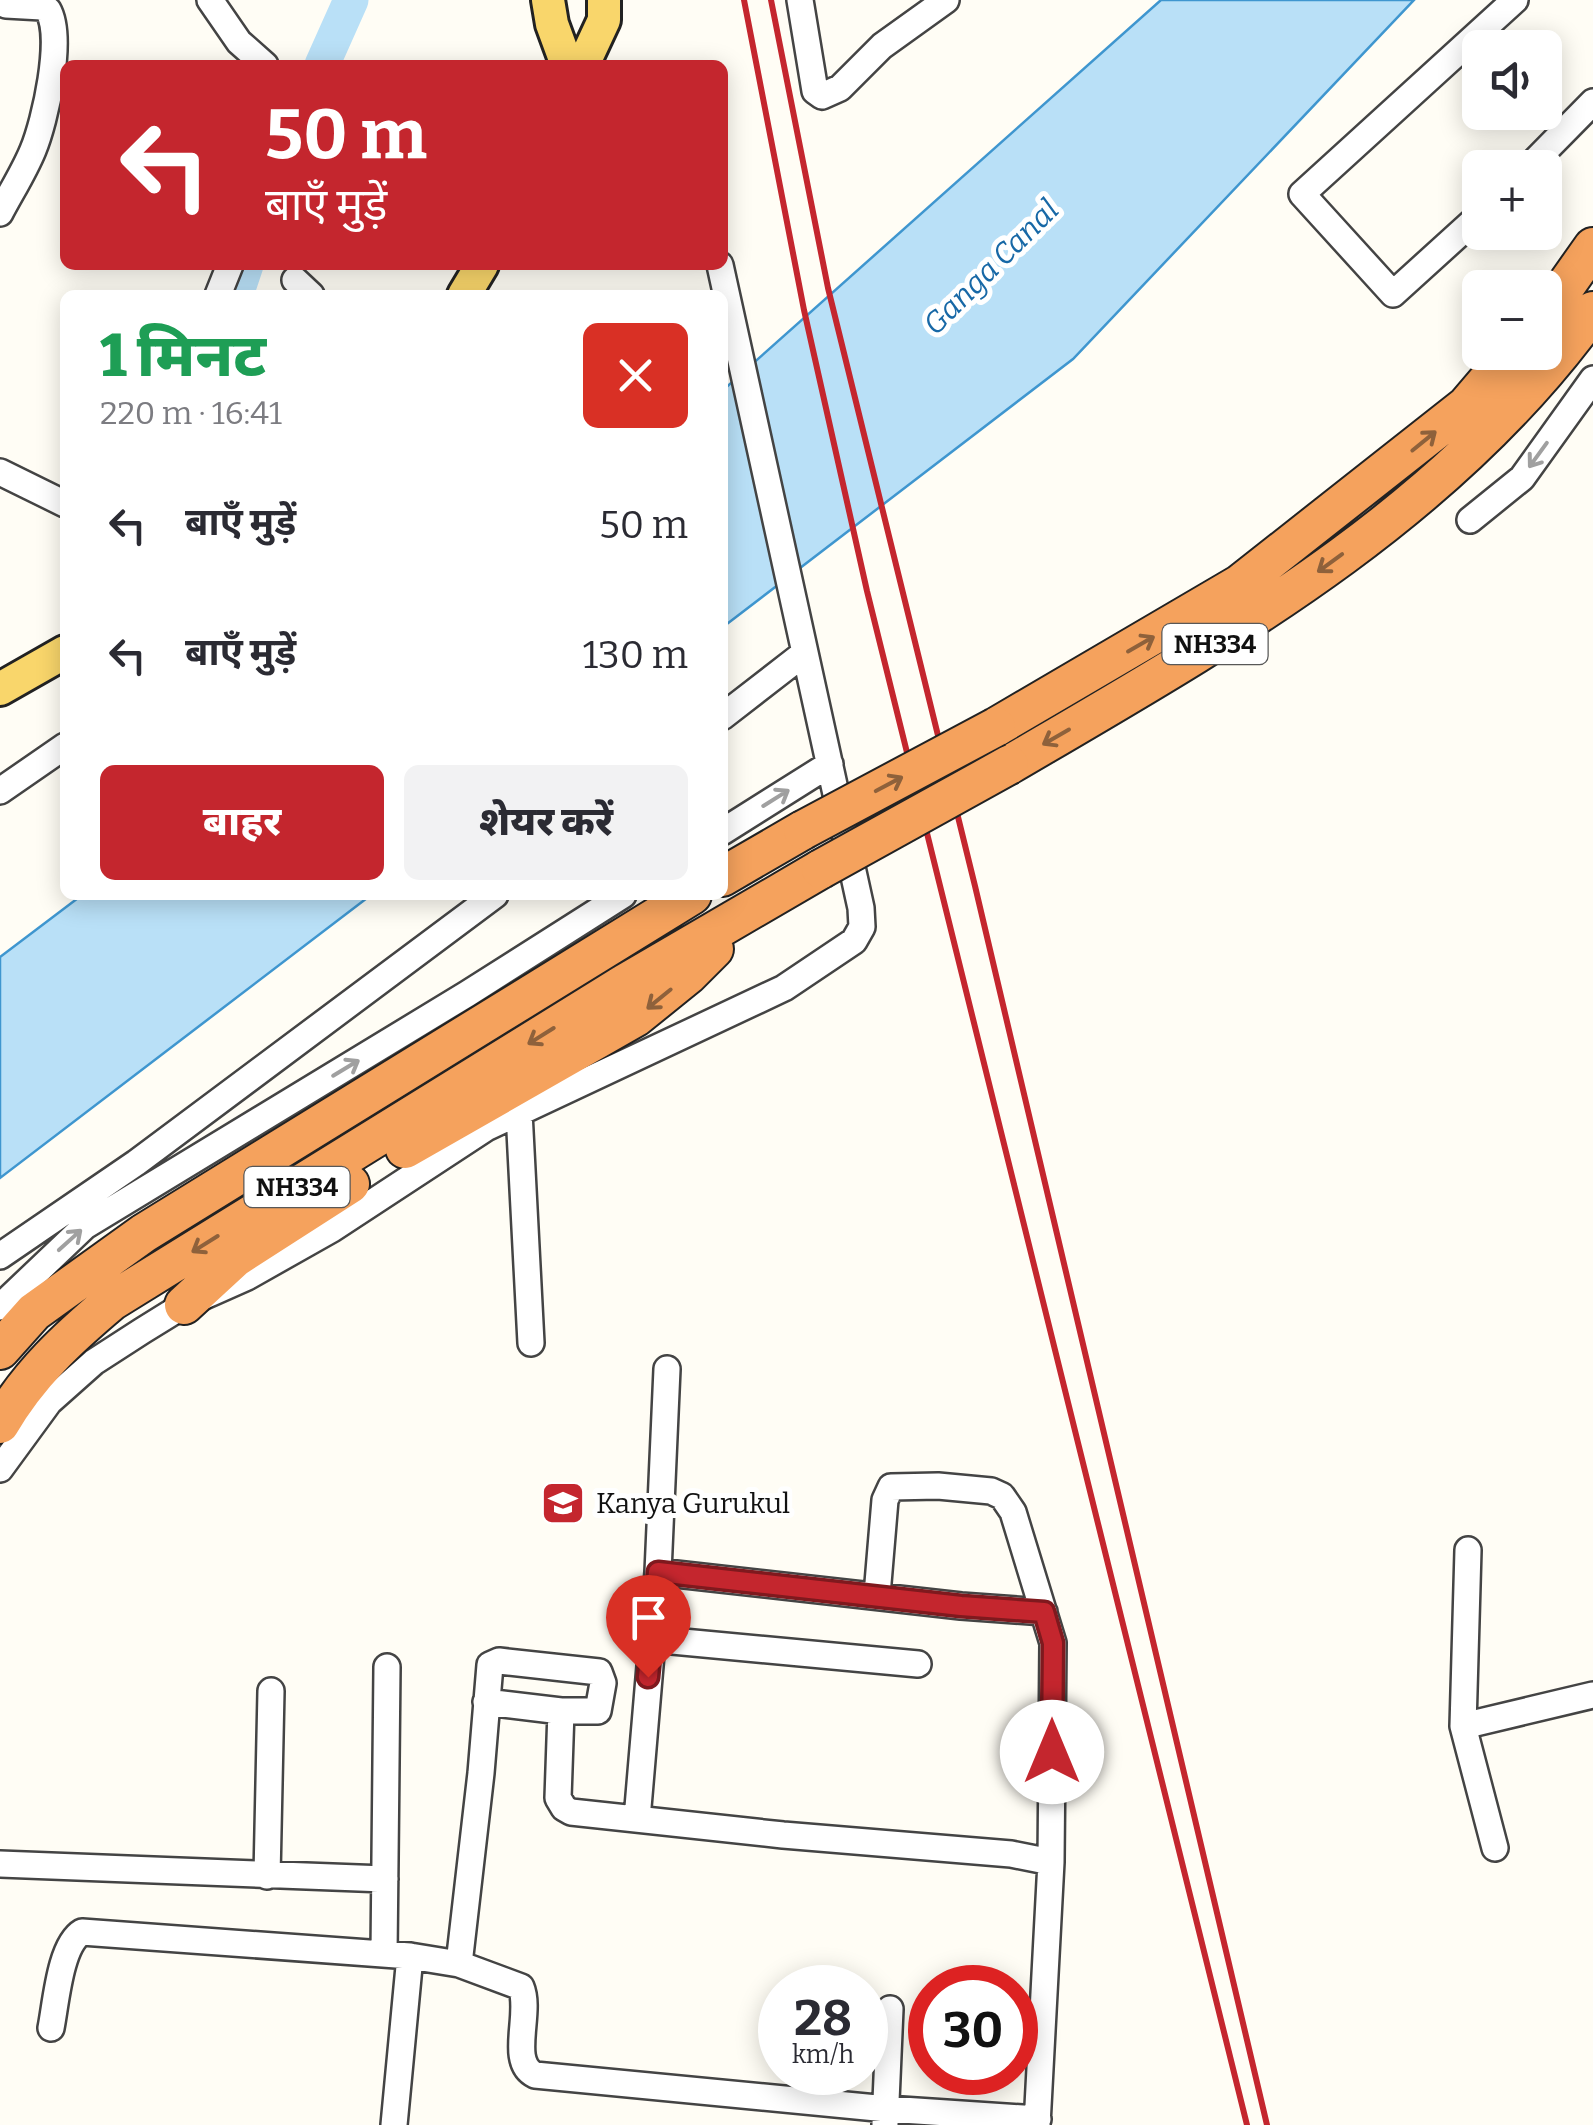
<!DOCTYPE html>
<html lang="hi">
<head>
<meta charset="utf-8">
<style>
  body { margin:0; font-family:Bitter,"Noto Sans Devanagari",serif; background:#f2f2f3; color:#2b2b33; height:100vh; display:flex; flex-direction:column; font-size:38px; white-space:nowrap }
  * { box-sizing:border-box; margin:0 }
  p { font-size:32px; color:#7c7c81 }
  .icon { flex:none; width:55px; height:55px; fill:none; stroke:currentColor; stroke-width:2; stroke-linecap:round; stroke-linejoin:round }
  .map { position:relative; flex:1; overflow:hidden }
  .panel { position:absolute; left:60px; top:290px; width:668px; height:610px; display:flex; flex-direction:column; background:#fff; border-radius:15px; box-shadow:0 5px 25px #0003 }
  .panel>* { flex:none }
  .top-card { position:absolute; left:60px; top:60px; width:668px; height:210px; border-radius:15px; box-shadow:0 5px 25px #0003; background:#c4262e; color:#fff; overflow:hidden }
  .controls { position:absolute; left:1462px; top:30px; display:grid; gap:20px }
  .controls a { display:grid; place-items:center; width:100px; height:100px; border-radius:15px; background:#fff; box-shadow:0 5px 25px #0003; font-size:50px }
  .speed { position:absolute; left:758px; top:1965px; display:flex; gap:20px; font-size:50px; font-weight:700; text-align:center }
  .speed>* { display:grid; place-content:center; width:130px; height:130px; border-radius:50%; background:#fff; box-shadow:0 5px 25px #0003; line-height:1 }
  .speed small { font-size:25px; font-weight:400 }
  .speed .limit { border:15px solid #d22; background:#fff; color:#111 }
  .pin { position:absolute; display:grid; place-items:center; width:85px; height:85px; color:#fff; margin:-102px -42px; border-radius:50% 50% 50% 0; rotate:-45deg; box-shadow:0 0 10px #0007 }
  .pin .icon { rotate:45deg }
  .me { position:absolute; width:110px; margin:-55px; rotate:0deg; stroke-linejoin:round; filter:drop-shadow(0 0 8px #0008) }
  .turn { display:flex; align-items:center; gap:35px; height:210px; padding:0 40px; font-size:45px }
  .turn .icon { width:130px; height:130px; stroke-width:2.5 }
  .turn b { display:block; font-size:70px; line-height:85px }
  .round { display:grid; place-items:center; flex:none; width:105px; height:105px; border-radius:15px; background:#f2f2f3 }
  .head { display:flex; align-items:center; justify-content:space-between; height:170px; padding:0 40px }
  h1 { font-size:60px; font-weight:800; line-height:75px; color:#1e9e55 }
  .action { display:flex; gap:20px; margin-top:auto; padding:20px 40px }
  .action a { flex:1; height:115px; border-radius:15px; background:#c4262e; color:#fff; font-size:40px; font-weight:800; line-height:115px; text-align:center }
  .action a+a { background:#f2f2f3; color:#2b2b33 }
  ul { padding:0; list-style:none }
  li { display:flex; align-items:center; gap:30px; height:130px; padding:0 40px }
  li div { flex:1 }
  li b { display:block; font-size:38px }
  li em { font-style:normal }
  .map>svg:first-child { display:block }
  .water { fill:#b9e0f7; stroke:#3f96cf; stroke-width:2.5 }
  .lines { fill:none; stroke-linecap:round; stroke-linejoin:round }
  .river { stroke:#b9e0f7; stroke-width:35 }
  .minor-casing { stroke:#444; stroke-width:30 }
  .major-casing { stroke:#222; stroke-width:38 }
  .highway-casing { stroke:#222; stroke-width:42 }
  .minor { stroke:#fff; stroke-width:25 }
  .major { stroke:#f9d66b; stroke-width:32 }
  .highway { stroke:#f5a25d; stroke-width:38 }
  .rail { stroke:#c4262e; stroke-width:6 }
  .highway-bridge-casing { stroke:#222; stroke-width:42; stroke-linecap:butt }
  .highway-bridge { stroke:#f5a25d; stroke-width:38 }
  .oneway { stroke:#8e613b }
  .oneway2 { stroke:#a0a0a0 }
  .route-casing { stroke:#7f191e; stroke-width:25 }
  .route { stroke:#c4262e; stroke-width:18 }
  .labels { text-anchor:middle; stroke-width:10; stroke-linejoin:round; paint-order:stroke }
  .shield { fill:#fff; stroke:#585858; stroke-width:2.5 }
  .shield-label { font-size:25px; font-weight:bold; fill:#111 }
  .poi-label { font-size:28px; fill:#111; stroke:#fff; text-anchor:start }
  .water-label { font-size:30px; font-style:italic; fill:#1768a6; stroke:#fff }
</style>
</head>
<body>
<div class="map">
<svg width="1593" height="2125" viewBox="0 0 1593 2125">
  <rect width="100%" height="100%" fill="#fffdf5"/>
  <path class="water" d="M1161,0H1414L1073,359L723,627L722,391Z
    M82,895H371L0,1178V957Z"/>
  <g class="lines">
    <path class="river" d="M322,65L351,0
      M236,295L246,265"/>
    <g class="minor-casing">
      <path id="minor" d="M210,0L239,42L265,65
        M800,0L815,91L822,96L840,88L882,46L946,0
        M1528,168L1593,102
        M0,213C11,192 24,172 33,150C45,121 64,38 48,10L42,7L6,5L5,0
        M1480,215L1393,294L1302,194L1515,0
        M295,280L311,295
        M218,295L230,265
        M0,472L65,504
        M1470,520L1522,478L1593,379
        M722,717L802,655
        M0,791L65,746
        M722,832L830,764
        M519,1112L531,1343
        M0,1256L136,1163L495,895
        M0,1307L85,1226L467,994L623,895
        M0,1469L49,1402L94,1362L142,1331L184,1305L247,1277L332,1229L486,1128L784,988L854,941L862,927L861,908L720,265
        M1468,1550L1463,1726L1495,1848
        M658,1572L667,1369
        M877,1595L885,1500L891,1487L938,1486L991,1491L1002,1496L1013,1512L1053,1643L1051,1862L1037,2125
        M651,1639L918,1664
        M486,1702L561,1711L558,1798L564,1808L571,1812L783,1835L1011,1854L1051,1862
        M1463,1726L1593,1695
        M637,1819L658,1572L961,1606L1044,1612
        M0,1864L385,1879
        M267,1876L271,1691
        M384,1954L387,1667
        M459,1964L521,1987C532,2013 508,2062 535,2075L887,2109L1038,2119
        M51,2028C56,2003 60,1945 82,1932L410,1956L459,1964L481,1773L490,1665L499,1661L599,1672L603,1683L598,1711H561
        M885,2124L890,2009
        M394,2125L410,1956"/>
    </g>
    <g class="major-casing">
      <path id="major" d="M548,0L552,24L567,65
        M583,65L604,20V0
        M464,295L482,265
        M0,689L65,652"/>
    </g>
    <g class="highway-casing">
      <path id="highway" d="M1545,315L1593,247
        M996,727L1240,584L1466,406L1512,352
        M1009,765C1222,640 1446,516 1593,311
        M722,877L803,830
        M405,1149L636,1017L688,975L714,949
        M184,1305L235,1258L350,1184
        M0,1350L34,1312L144,1233L692,895
        M0,1424C29,1374 68,1338 112,1301L624,984L821,869"/>
    </g>
    <use href="#minor" class="minor"/>
    <use href="#major" class="major"/>
    <use href="#highway" class="highway"/>
    <path class="rail" d="M744,0L804,310L867,591L1247,2125
      M771,0L828,288L975,886L1267,2125"/>
    <g class="highway-bridge-casing">
      <path id="highway-bridge" d="M803,830L996,727
        M821,869L1009,765"/>
    </g>
    <use href="#highway-bridge" class="highway-bridge"/>
  </g>
  <defs><path id="oneway-shaft" d="M-6 0H5M1.5-3L5.5 0L1.5 3" fill="none" stroke-width="1.6" stroke-linecap="round" stroke-linejoin="round" transform="scale(2.5)"/></defs>
  <g class="oneway">
    <use href="#oneway-shaft" transform="translate(1424 441) rotate(-39)"/>
    <use href="#oneway-shaft" transform="translate(1330 563) rotate(144)"/>
    <use href="#oneway-shaft" transform="translate(1141 644) rotate(-30)"/>
    <use href="#oneway-shaft" transform="translate(1056 737) rotate(150)"/>
    <use href="#oneway-shaft" transform="translate(889 784) rotate(-28)"/>
    <use href="#oneway-shaft" transform="translate(659 999) rotate(141)"/>
    <use href="#oneway-shaft" transform="translate(541 1036) rotate(148)"/>
    <use href="#oneway-shaft" transform="translate(205 1244) rotate(148)"/>
  </g>
  <g class="oneway2">
    <use href="#oneway-shaft" transform="translate(1538 455) rotate(126)"/>
    <use href="#oneway-shaft" transform="translate(776 798) rotate(-32)"/>
    <use href="#oneway-shaft" transform="translate(346 1068) rotate(-31)"/>
    <use href="#oneway-shaft" transform="translate(70 1240) rotate(-42)"/>
  </g>
  <g class="lines">
    <g class="route-casing">
      <path id="route" d="M648,1677L658,1572L961,1606L1044,1612L1053,1643L1052,1752"/>
    </g>
    <use href="#route" class="route"/>
  </g>
  <defs>
    <g id="university-square" transform="scale(2.25)"><rect x="-9" y="-9" width="18" height="18" rx="4" fill="#c4262e" stroke="#fff"/><path d="M0-5L7-2L0 1L-7-2ZM-4 1L0 2.5L4 1V4Q0 6-4 4Z" fill="#fff"/></g>
  </defs>
  <g fill-rule="evenodd">
    <use href="#university-square" x="563" y="1503"/>
  </g>
  <g class="labels">
    <g class="shield">
      <rect x="1162.5" y="624" width="105" height="40" rx="8"/>
      <rect x="244.5" y="1167" width="105" height="40" rx="8"/>
    </g>
    <g class="shield-label">
      <text x="1215" y="653">NH334</text>
      <text x="297" y="1196">NH334</text>
    </g>
    <g class="poi-label">
      <text x="596" y="1513">Kanya Gurukul</text>
    </g>
    <g class="water-label">
      <text transform="translate(991 267) rotate(-45)" y="10">Ganga Canal</text>
    </g>
  </g>
</svg>
<div class="controls">
<a><svg class="icon" aria-label="sound" viewBox="0 0 24 24"><path d="M4 9h4l5-4v14l-5-4H4zM17 9q2 3 0 6"/></svg></a>
<a>+</a>
<a>−</a>
</div>
<div class="speed"><div>28<small>km/h</small></div><div class="limit">30</div></div>
<div class="pin" style="left:648px;top:1677px;background:#d93025"><svg class="icon" aria-label="arrive" viewBox="0 0 24 24"><path d="M6 21V4h12l-3 4 3 4H6"/></svg></div>
<svg class="me" style="left:1052px;top:1752px" viewBox="-20 -20 40 40"><circle r="19" fill="#fff"/><path d="M0-13L10 11 0 6-10 11z" fill="#c4262e"/></svg>
<div class="top-card">
<div class="turn"><svg class="icon" aria-label="left" viewBox="0 0 24 24"><path d="M17 20v-9H6M10 6l-5 5 5 5"/></svg><div><b>50 m</b>बाएँ मुड़ें</div></div>
</div>
<section class="panel">
<div class="head"><div><h1>1 मिनट</h1><p>220 m · 16:41</p></div><a class="round" style="background:#d93025;color:#fff"><svg class="icon" aria-label="close" viewBox="0 0 24 24"><path d="M6 6l12 12M18 6L6 18"/></svg></a></div>
<ul>
<li><svg class="icon" aria-label="left" viewBox="0 0 24 24"><path d="M17 20v-9H6M10 6l-5 5 5 5"/></svg><div><b>बाएँ मुड़ें</b></div><em>50 m</em></li>
<li><svg class="icon" aria-label="left" viewBox="0 0 24 24"><path d="M17 20v-9H6M10 6l-5 5 5 5"/></svg><div><b>बाएँ मुड़ें</b></div><em>130 m</em></li>
</ul>
<div class="action"><a>बाहर</a><a>शेयर करें</a></div>
</section>
</div>
</body>
</html>
